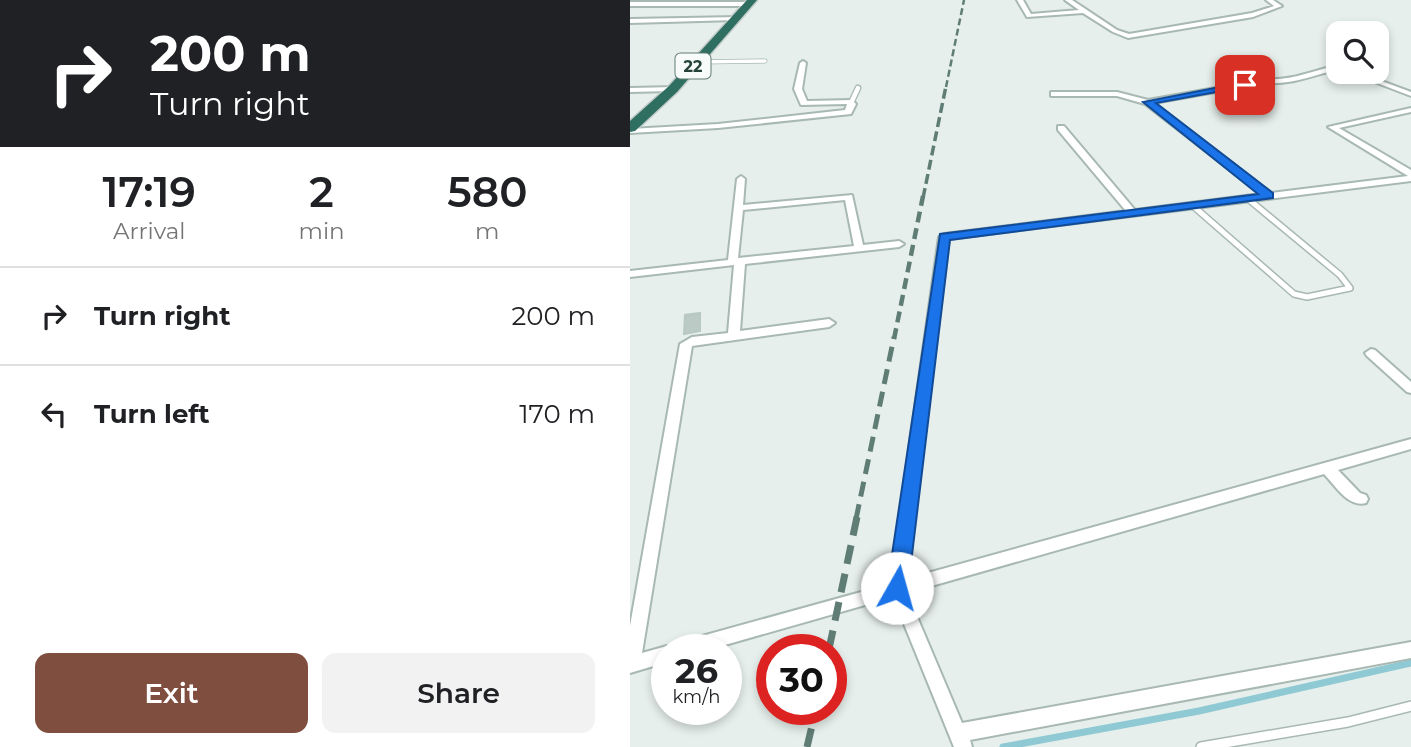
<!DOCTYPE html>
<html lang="en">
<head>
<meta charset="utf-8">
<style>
  body { margin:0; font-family:Montserrat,sans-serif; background:#f2f2f2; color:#202124; height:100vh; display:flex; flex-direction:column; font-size:26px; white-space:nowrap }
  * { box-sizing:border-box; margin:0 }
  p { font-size:23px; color:#757577 }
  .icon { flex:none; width:38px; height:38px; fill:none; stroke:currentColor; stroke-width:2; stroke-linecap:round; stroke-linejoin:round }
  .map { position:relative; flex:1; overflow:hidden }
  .drawer { display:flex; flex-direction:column; background:#fff; width:630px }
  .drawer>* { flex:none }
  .hud { background:#202124; color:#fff; overflow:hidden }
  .controls { position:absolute; left:696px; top:21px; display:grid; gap:14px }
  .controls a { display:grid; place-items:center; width:63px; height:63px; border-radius:14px; background:#fff; box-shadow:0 4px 10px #0003; font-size:35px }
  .speed { position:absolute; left:21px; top:634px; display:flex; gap:14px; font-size:35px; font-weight:700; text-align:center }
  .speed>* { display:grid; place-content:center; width:91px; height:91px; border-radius:50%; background:#fff; box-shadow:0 4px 10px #0003; line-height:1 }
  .speed small { font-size:18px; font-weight:400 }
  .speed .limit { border:10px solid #d22; background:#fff; color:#111 }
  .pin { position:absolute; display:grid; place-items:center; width:60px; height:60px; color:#fff; margin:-30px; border-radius:14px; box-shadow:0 4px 10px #0006 }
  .me { position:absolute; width:77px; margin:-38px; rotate:7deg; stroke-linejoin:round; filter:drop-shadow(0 0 5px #0008) }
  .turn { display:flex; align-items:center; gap:24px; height:147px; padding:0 35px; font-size:32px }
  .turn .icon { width:91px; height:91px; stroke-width:2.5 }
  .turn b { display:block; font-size:49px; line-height:60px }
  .eta { display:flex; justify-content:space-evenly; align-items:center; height:119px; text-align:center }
  .eta b { font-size:42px; font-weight:600; line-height:49px }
  .action { display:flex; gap:14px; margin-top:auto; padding:14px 35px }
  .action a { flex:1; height:80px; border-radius:14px; background:#7f4e3f; color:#fff; font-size:28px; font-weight:600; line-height:80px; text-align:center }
  .action a+a { background:#f2f2f2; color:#202124 }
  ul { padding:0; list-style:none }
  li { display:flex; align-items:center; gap:21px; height:98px; padding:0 35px; border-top:2px solid #e0e0e0 }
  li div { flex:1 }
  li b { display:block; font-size:26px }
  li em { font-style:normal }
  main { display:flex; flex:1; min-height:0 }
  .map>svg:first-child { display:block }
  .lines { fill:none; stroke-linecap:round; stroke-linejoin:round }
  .stream { stroke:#8ec9d4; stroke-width:7 }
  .building { fill:#bbcac4; stroke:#b8c9c2; stroke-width:2 }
  .lane-far3-casing { stroke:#a8b8b2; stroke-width:5 }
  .lane-far2-casing { stroke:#a8b8b2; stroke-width:7 }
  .lane-far1-casing { stroke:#a8b8b2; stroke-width:8 }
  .lane-casing { stroke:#a8b8b2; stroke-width:12 }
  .street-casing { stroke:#a8b8b2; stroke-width:4 }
  .highway-casing { stroke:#c2cac8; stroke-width:3 }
  .lane-far3 { stroke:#fff; stroke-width:3.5 }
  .lane-far2 { stroke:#fff; stroke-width:4.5 }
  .lane-far1 { stroke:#fff; stroke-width:5 }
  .lane { stroke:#fff; stroke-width:9 }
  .street { fill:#fff; fill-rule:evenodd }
  .highway { fill:#2f6f62; fill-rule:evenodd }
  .rail-far4 { stroke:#5f7d75; stroke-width:2.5; stroke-dasharray:7 3.5; stroke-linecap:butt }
  .rail-far3 { stroke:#5f7d75; stroke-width:3.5; stroke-dasharray:10 4.5; stroke-linecap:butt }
  .rail-far2 { stroke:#5f7d75; stroke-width:4.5; stroke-dasharray:11 6; stroke-linecap:butt }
  .rail-far1 { stroke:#5f7d75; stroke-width:5; stroke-dasharray:15 8; stroke-linecap:butt }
  .rail { stroke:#5f7d75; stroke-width:7; stroke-dasharray:19 10; stroke-linecap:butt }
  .route { fill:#1a73e8; stroke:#114b97; stroke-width:2 }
  .labels { text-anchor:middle; stroke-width:5; stroke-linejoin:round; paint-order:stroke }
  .shield { fill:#f7fbf9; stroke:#637a73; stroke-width:2 }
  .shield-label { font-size:16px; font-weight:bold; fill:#24423a }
</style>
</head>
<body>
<main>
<section class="drawer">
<div class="hud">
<div class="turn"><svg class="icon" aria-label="right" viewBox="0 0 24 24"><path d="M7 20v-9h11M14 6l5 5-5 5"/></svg><div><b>200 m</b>Turn right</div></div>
</div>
<div class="eta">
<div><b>17:19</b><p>Arrival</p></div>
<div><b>2</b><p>min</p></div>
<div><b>580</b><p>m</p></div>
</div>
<ul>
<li><svg class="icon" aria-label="right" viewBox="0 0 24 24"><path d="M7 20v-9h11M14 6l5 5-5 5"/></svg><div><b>Turn right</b></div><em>200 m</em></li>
<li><svg class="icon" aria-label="left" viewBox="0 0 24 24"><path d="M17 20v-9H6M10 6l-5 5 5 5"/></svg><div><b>Turn left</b></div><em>170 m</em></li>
</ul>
<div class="action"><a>Exit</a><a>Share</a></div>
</section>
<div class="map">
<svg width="781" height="747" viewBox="0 0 781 747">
  <rect width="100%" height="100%" fill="#e6efeb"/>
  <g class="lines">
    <path class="stream" d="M373,747L569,711L781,663"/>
  </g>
  <path class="building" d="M70,313V331L54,334L55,315Z"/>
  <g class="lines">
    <g class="lane-far3-casing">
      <path id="lane-far3" d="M67,62L135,61"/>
    </g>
    <g class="lane-far2-casing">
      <path id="lane-far2" d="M221,103L228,88"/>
    </g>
    <g class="lane-far1-casing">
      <path id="lane-far1" d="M562,205L664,294L677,297L720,288L710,275L617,198"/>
    </g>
    <g class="lane-casing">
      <path id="lane" d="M571,747L718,722L781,706"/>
    </g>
    <g class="street-casing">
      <path id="street" d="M387,0H393L401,14L449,10L435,0H442L487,30L499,34L622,13L644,6L636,0H643L652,6L623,17L498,38L483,32L453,13L397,17Z
        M0,2H119L122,4L119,6H0Z
        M108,17L106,20L0,23V19Z
        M173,61L176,63L172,89L177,101L222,100L226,104L221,114L88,128L0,133V129L88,124L215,110L217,104L171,105L164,89L170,63Z
        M709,65V69C684,75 662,85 636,83L524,103L641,193L778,176L698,127L781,108V112L709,128L781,170V181L319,239L276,579L781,439V449L708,470L730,493L736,495L738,499L736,503C718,508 705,485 694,474L277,593L332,723L781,642V658L340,740L342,747H324L263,597L81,649H46L48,643L54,641L260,584L309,237L314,234L496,211L428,130V126H434L505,210L631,194L515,104L487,96H421V92H487L518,100L636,79C662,81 684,70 709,65Z
        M718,72H727L781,92V96Z
        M46,87L47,89L43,91L0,92V88Z
        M111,176L115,179L113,205L222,195L233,245L269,241L274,244L269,247L115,264L110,331L199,319L205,323L199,327L62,346L12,653L37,646L44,649H37V662L0,673V626L50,344L62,337L98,333L104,265L0,277V271L98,260L107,179ZM215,200L224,246L108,258L113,210Z
        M741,349L745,350L781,382V393L777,392L737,356L735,353Z"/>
    </g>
    <g class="highway-casing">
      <path id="highway" d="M117,0H127L47,92L5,131L0,132V121L39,86Z"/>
    </g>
    <use href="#lane-far3" class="lane-far3"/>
    <use href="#lane-far2" class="lane-far2"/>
    <use href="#lane-far1" class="lane-far1"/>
    <use href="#lane" class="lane"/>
    <use href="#street" class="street"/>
    <use href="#highway" class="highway"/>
    <path class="rail-far4" d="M316,87L334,0"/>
    <path class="rail-far3" d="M293,198L316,86"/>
    <path class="rail-far2" d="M264,339L293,196"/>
    <path class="rail-far1" d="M226,519L264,337"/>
    <path class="rail" d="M199,649L227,517
      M177,747L186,709"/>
  </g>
  <path class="route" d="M615,82L620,85L619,86L526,103L643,193V198L320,240L278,588L275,595L267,597L260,595L257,588L310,234L628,194L513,102Z"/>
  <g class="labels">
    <rect class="shield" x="45.5" y="53.5" width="35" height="25" rx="5"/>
    <g class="shield-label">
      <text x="63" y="72">22</text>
    </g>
  </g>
</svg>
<div class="controls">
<a><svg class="icon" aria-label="search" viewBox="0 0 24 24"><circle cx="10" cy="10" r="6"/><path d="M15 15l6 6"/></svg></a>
</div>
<div class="speed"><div>26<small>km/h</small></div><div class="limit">30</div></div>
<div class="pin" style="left:615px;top:85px;background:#d93025"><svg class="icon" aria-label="arrive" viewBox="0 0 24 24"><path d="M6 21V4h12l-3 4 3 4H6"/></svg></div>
<svg class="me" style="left:267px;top:588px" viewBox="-20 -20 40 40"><circle r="19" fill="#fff"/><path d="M0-13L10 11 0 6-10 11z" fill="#1a73e8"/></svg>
</div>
</main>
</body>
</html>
